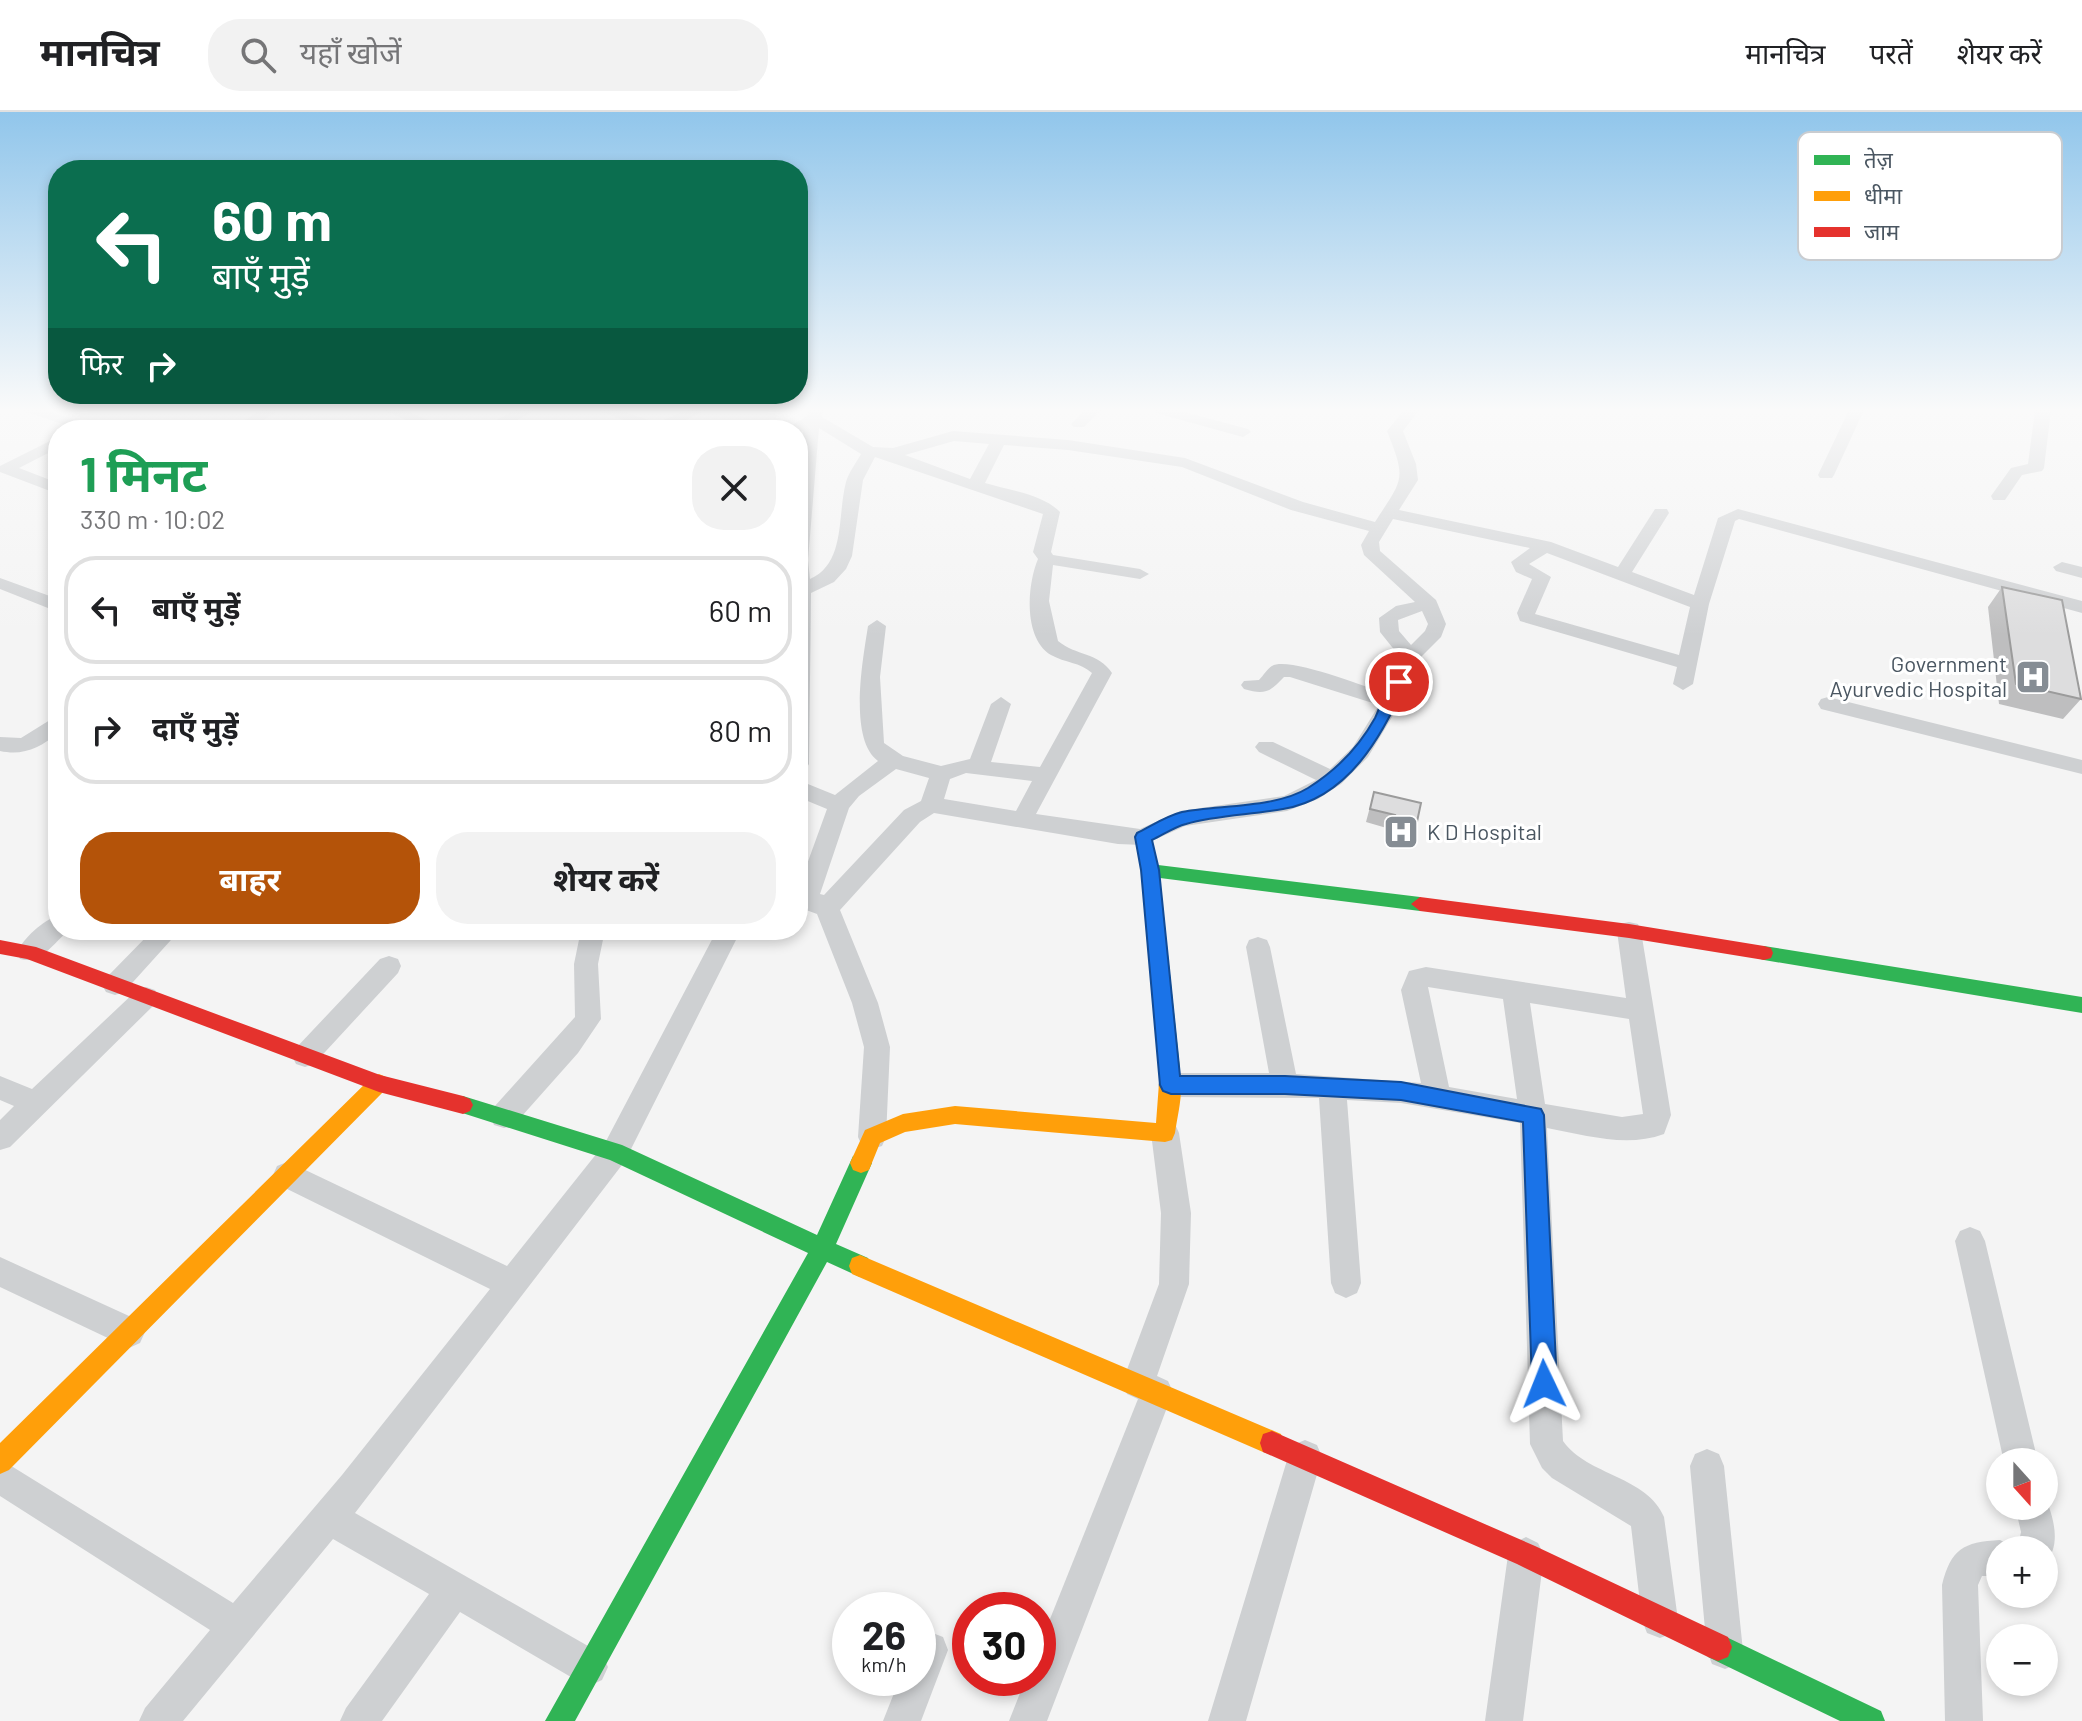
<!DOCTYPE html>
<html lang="hi">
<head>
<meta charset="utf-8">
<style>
  body { margin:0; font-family:Barlow,"Noto Sans Devanagari",sans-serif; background:#f2f2f2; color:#202124; height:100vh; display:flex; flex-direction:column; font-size:30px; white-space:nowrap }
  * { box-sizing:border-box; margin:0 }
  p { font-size:26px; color:#757577 }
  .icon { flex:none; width:44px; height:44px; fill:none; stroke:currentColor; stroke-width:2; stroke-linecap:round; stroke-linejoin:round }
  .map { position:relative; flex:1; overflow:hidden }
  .panel { position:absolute; left:48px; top:308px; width:760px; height:520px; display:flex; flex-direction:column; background:#fff; border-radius:32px; box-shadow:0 4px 12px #0003 }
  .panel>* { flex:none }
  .guide { position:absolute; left:48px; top:48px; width:760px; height:244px; border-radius:32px; box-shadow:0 4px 12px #0003; background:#0b6e4f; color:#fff; overflow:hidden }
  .needle { width:52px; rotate:159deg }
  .fabs { position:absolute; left:1986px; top:1336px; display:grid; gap:16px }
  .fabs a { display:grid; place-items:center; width:72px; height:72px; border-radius:50%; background:#fff; box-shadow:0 4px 12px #0003; font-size:40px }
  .speed { position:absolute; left:832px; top:1480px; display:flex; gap:16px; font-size:40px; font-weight:700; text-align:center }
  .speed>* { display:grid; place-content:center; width:104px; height:104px; border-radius:50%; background:#fff; box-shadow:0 4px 12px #0003; line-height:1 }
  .speed small { font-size:20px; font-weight:400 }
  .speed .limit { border:12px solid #d22; background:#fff; color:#111 }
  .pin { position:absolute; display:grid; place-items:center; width:68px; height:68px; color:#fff; margin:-34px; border:4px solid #fff; border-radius:50%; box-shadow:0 2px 8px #0007 }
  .me { position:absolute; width:88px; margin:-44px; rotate:358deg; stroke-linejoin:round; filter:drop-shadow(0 0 6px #0008) }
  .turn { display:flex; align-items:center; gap:28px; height:168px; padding:0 32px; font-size:36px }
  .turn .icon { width:104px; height:104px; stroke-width:2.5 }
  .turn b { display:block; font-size:56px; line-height:68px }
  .then { display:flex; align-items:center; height:76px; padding:0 32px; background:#0003; gap:16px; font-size:30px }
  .round { display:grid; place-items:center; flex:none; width:84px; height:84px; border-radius:32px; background:#f2f2f2 }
  .head { display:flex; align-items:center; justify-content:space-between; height:136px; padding:0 32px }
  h1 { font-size:48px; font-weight:700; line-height:60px; color:#1e9e55 }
  .button { display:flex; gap:16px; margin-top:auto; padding:16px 32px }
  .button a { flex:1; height:92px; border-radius:32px; background:#b45309; color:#fff; font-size:32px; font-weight:700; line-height:92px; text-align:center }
  .button a+a { background:#f2f2f2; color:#202124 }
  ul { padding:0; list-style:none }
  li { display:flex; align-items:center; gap:24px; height:108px; margin:0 16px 12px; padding:0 16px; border:4px solid #e0e0e0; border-radius:32px }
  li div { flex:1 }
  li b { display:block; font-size:30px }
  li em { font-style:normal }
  header { display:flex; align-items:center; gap:48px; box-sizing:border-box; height:112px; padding:0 40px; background:#fff; border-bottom:2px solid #e0e0e0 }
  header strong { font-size:38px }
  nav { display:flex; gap:44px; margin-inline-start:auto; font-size:28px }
  .search { width:560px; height:72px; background:#f2f2f2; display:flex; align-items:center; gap:20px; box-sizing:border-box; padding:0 28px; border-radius:32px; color:#757577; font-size:30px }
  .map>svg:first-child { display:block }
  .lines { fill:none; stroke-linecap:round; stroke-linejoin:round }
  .street { fill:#ced0d2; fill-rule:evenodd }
  .fast { fill:#30b455; fill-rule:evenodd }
  .slow { fill:#ff9f0a; fill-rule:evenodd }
  .jam { fill:#e5322d; fill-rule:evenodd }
  .wall { fill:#bebebf }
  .building { fill:#ddddde; stroke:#9b9b9b; stroke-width:2 }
  .route { fill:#1a73e8; stroke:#114b97; stroke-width:2 }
  .labels { text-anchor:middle; stroke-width:6; stroke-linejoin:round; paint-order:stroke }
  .poi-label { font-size:22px; fill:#4a5661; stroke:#fff; text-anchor:end }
  .key { fill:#fff; stroke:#c9ccd0; stroke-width:2 }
  .key-label { font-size:22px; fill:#4a5661 }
</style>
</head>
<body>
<header>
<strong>मानचित्र</strong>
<div class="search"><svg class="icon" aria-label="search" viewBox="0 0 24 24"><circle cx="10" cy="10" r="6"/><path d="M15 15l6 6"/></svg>यहाँ खोजें</div>
<nav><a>मानचित्र</a><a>परतें</a><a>शेयर करें</a></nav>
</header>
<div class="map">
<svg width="2082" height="1609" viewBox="0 0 2082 1609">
  <rect width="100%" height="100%" fill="#f4f4f4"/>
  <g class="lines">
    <path class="street" d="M20,298H43L103,315L106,318H81Z
      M261,298H279L248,318H229Z
      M384,298H405L450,318H428Z
      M516,298H536L498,318H477Z
      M597,298H619L657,311L686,298H706L666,318H649Z
      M810,298H824L822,305L873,335L893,336L953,319L1068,328L1185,346L1303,390L1375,410C1403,366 1407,369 1387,319L1404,298H1419L1403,319L1416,352L1418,368L1399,398L1551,430L1618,455L1655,397H1667L1669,401L1632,460L1694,483L1718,406L1738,397L2082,489V501L1739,407L1735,409L1709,492L1693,572L1683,578L1673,572L1677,555L1520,509L1517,501L1532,467L1516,460L1511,450L1530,436L1393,407L1379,430L1380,439L1436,488L1446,512L1441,525L1419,547L1401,590L1368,645L1341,672L1318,687L1287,699L1185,714L1143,733L1118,732L934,701L920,710L840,798L878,891L890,935L886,1025L882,1034L872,1037L862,1034L858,1025L864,935L852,891L817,802L798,795V777L827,697L798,685V668L835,683L878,649C848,627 863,547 868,514L877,508L886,514L880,565L884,631L903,644L941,654L970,647L991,592L1001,585L1011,592L991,650L1040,655L1092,561C1080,550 1065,551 1051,543C1023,526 1027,473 1038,447L1033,440L1043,402L875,345L863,368L852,444L846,457L834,470L811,481L809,652L806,657L798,659V365L803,319L798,321V318H784L807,304ZM819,316L861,342C856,351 849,360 846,370C837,404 846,451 810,467L808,448ZM954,329L989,332L970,367L905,343ZM1004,333L1068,338L1182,355L1291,398L1369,419L1361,433L1364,443L1415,490L1396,494L1379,506L1380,520L1400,545L1385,581C1365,575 1288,544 1272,554C1268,556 1263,564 1259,568L1244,569L1241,573L1244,577C1265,583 1270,580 1284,565H1290L1379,593L1353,635L1330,657L1273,630H1259L1255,635L1259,640L1316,668L1284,684L1180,699L1140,717L1036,702L1112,561C1098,540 1076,544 1058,529L1049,489L1053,453L1140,467L1149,462L1140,457L1053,443L1051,440L1060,400C1043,382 1008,378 985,371ZM1547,441L1690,495L1679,543L1535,502L1551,465L1529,452ZM1422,499L1428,512L1425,519L1411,533L1399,519L1398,508ZM896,657L929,666L921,689L904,698L824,783L820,782L849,696L859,684ZM966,661L1032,669L1016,699L944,687L950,667Z
      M1085,298H1101L1084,315H1074L1071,312Z
      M1153,298H1177L1248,317L1251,320L1243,325L1156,301Z
      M1849,298H1864L1834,363L1832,366H1820L1818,363Z
      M2035,298H2051L2044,356L2042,359L2022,363L2005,388H1993L1991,384L2011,356L2028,352Z
      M58,325V336L19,356L58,371V382L0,360V354Z
      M2062,450L2082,455V466L2056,459L2053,455Z
      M0,466L58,487V500L0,477Z
      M1828,585L2082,648V662L1821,597L1818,592L1821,587Z
      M58,603V621C40,636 23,644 0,639V625L21,626Z
      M58,804V818L67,820C53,832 40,853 20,847L17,840C24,826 43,808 58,804Z
      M1629,810L1638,812L1641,819L1671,1003L1664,1022C1626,1036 1586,1023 1547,1016L1563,1329C1588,1364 1647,1364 1664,1405L1678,1508L1673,1521L1660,1526L1647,1521L1642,1508L1631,1414L1552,1366L1542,1356L1530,1332L1520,1011L1401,991L1347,988L1361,1171L1357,1181L1346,1186L1335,1181L1331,1171L1319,986L1171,985L1161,981L1158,973L1161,965L1171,961H1269L1246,835L1249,828L1258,825L1267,828L1270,835L1296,962L1421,971L1401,878L1409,859L1426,855L1626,886L1617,819L1620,812ZM1428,875L1503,887L1517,987L1449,975ZM1530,891L1629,907L1643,1002L1622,1005L1545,992Z
      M153,818H180L124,880L115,883L106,880L102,873L106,866Z
      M581,818H605L598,852L601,907L578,941L514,1013L504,1016L494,1013L490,1004L494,995L575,905L574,852Z
      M717,818H741L625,1049L355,1401L602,1542L608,1555L602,1568L589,1574L576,1568L460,1500L382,1609H340L346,1596L429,1482L333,1427L183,1609H139L145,1596L210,1518L0,1384V1347L233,1491L342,1363L490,1177L277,1072L273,1063L277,1054L287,1050L297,1054L507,1154L605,1031Z
      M389,844L398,847L401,854L398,861L314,952L305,955L296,952L292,944L296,936L380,847Z
      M146,875L155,878L159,885L155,892L10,1035L0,1038V1008L14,994L0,988V964L32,977L137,878Z
      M1165,1009L1175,1012L1179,1021L1191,1101L1189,1172L1157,1264L1168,1269L1173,1280L1047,1609H1009L1026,1566H1038V1537L1138,1287L1127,1282L1122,1271L1159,1172L1161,1101L1151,1021L1155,1012Z
      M1970,1115L1980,1119L1985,1129L2038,1350H2004L1955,1129L1960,1119Z
      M0,1145L140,1209L145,1220L140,1231L129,1236L0,1175Z
      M1305,1328L1317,1333L1322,1345L1246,1609H1208L1288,1345L1293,1333Z
      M1707,1337L1719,1342L1724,1354L1743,1539L1738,1552L1725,1557L1712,1552L1707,1539L1690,1354L1695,1342Z
      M2044,1382C2053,1403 2063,1434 2044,1452V1438H2017L2021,1420L2015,1394H2044Z
      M1526,1425L1538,1431L1544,1443L1523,1609H1485L1508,1443L1514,1431Z
      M2000,1428L2012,1434L2014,1438H2000V1464H1982L1978,1473L1983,1609H1945L1942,1473C1951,1437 1963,1430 2000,1428Z
      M930,1520L943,1525L948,1538L921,1609H883L900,1566H918V1525Z"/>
    <path class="fast" d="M1150,752L1420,785L1429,792L1420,799L1160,766L1180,958L1177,964L1170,967L1163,964L1160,958L1141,758Z
      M1764,834L2082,885V901L1764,848L1757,846L1755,841L1757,836Z
      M463,984L622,1033L817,1123L853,1044L861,1041L869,1044L872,1051L836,1132L868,1146L871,1154L868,1162L860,1165L827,1150L575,1609H545L808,1141L610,1048L456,999L453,993L456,987Z
      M1718,1521L1881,1599L1885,1609H1840L1708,1545L1704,1535L1708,1525Z"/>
    <path class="slow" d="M1170,949L1177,952C1186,972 1178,1000 1175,1021L1172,1028L1165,1030L955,1012L905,1020L880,1031L869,1058L861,1061L853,1058L850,1051L865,1018L903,1002L955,994L1156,1011L1160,958L1163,952Z
      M379,962L386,965L389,971L386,977L9,1358L0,1362V1331L372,965Z
      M860,1143L1281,1322L1284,1331L1281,1340L1272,1343L1263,1340L852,1162L849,1154L852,1146Z"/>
    <path class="jam" d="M1420,785L1629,812L1764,834L1771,836L1773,841L1771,846L1764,848L1629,826L1420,799L1411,792Z
      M0,828L36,835L380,963L463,984L470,987L473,993L470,999L463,1002L379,980L27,847L0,842Z
      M1272,1319L1535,1434L1728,1525L1732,1535L1728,1545L1718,1549L1708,1545L1517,1452L1263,1340L1260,1331L1263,1322Z"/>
  </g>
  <path class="wall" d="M2002,475L2081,587L2063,607L1999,592L1988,495Z
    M1374,680L1415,719L1411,732L1388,727L1390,717L1366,710Z"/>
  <path class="building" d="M2002,475L2062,488L2081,587L2016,572Z
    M1374,680L1421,691L1415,719L1392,713L1395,703L1370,697Z"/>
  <linearGradient id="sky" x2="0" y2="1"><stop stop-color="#91c6eb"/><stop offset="0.57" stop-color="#fafafa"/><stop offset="1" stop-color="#fafafa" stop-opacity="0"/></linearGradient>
  <rect width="2082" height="523" fill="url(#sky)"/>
  <path class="route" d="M1399,565L1406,570C1382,625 1348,686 1283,697C1251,703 1217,703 1186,712C1174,715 1163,723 1152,728L1159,758L1180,964H1285L1401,970L1541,997L1544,1003L1557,1272L1553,1281L1544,1284L1536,1281L1532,1272L1523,1010L1401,988L1285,982H1171L1163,979L1160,973L1141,758L1135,725L1137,721C1151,714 1166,704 1182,700C1219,693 1276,696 1308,676C1335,659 1359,635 1375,606C1381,594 1386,570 1399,565Z"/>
  <defs>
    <g id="hospital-square" transform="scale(1.8)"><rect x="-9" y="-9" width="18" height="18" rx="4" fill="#868d94" stroke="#fff"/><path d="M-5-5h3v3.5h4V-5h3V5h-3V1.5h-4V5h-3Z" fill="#fff"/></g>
  </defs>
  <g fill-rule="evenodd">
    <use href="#hospital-square" x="2033" y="565"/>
    <use href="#hospital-square" x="1401" y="720"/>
  </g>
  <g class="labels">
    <g class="poi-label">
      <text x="2007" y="560">Government<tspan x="2007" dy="25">Ayurvedic Hospital</tspan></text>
      <text x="1427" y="728" text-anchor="start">K D Hospital</text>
    </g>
  </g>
  <rect x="1798" y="20" width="264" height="128" rx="12" class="key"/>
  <rect x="1814" y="43" width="36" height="10" fill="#30b455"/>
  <rect x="1814" y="79" width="36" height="10" fill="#ff9f0a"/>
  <rect x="1814" y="115" width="36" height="10" fill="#e5322d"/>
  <g class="key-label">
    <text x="1864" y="56">तेज़</text>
    <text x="1864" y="92">धीमा</text>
    <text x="1864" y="128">जाम</text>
  </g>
</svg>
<div class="fabs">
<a><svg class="needle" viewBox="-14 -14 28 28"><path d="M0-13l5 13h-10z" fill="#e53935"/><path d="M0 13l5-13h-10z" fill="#757577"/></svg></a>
<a>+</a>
<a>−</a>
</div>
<div class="speed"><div>26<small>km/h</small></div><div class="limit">30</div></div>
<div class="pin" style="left:1399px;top:570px;background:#d93025"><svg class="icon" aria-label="arrive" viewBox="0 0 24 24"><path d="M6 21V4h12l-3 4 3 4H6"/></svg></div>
<svg class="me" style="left:1544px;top:1272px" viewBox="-20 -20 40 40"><path d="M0-17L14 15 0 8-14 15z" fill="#1a73e8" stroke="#fff" stroke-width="4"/></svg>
<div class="guide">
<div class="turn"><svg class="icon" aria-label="left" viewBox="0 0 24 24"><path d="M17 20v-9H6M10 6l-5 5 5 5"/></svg><div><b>60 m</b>बाएँ मुड़ें</div></div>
<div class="then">फिर<svg class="icon" aria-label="right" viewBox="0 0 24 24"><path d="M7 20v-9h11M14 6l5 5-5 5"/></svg></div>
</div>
<section class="panel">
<div class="head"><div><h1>1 मिनट</h1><p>330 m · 10:02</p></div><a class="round"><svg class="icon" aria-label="close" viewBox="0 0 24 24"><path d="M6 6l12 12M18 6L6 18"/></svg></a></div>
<ul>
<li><svg class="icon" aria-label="left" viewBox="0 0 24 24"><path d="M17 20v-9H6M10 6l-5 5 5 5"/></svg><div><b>बाएँ मुड़ें</b></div><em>60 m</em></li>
<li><svg class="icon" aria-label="right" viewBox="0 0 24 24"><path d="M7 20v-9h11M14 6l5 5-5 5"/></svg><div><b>दाएँ मुड़ें</b></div><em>80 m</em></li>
</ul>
<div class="button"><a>बाहर</a><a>शेयर करें</a></div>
</section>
</div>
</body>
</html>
